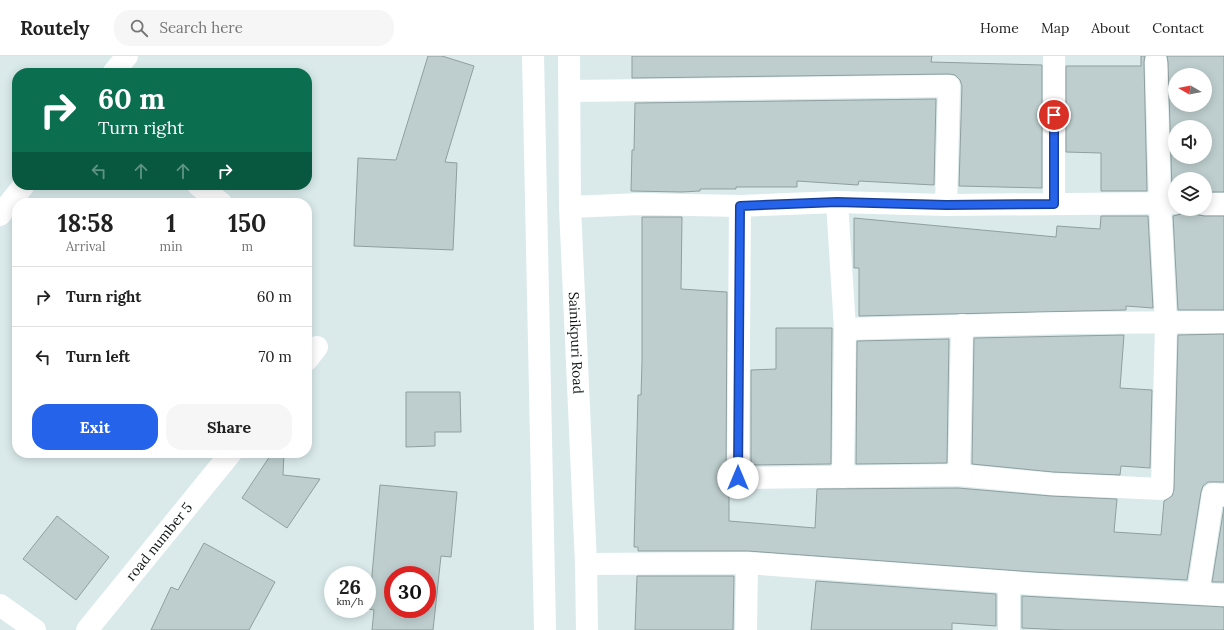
<!DOCTYPE html>
<html lang="en">
<head>
<meta charset="utf-8">
<style>
  body { margin:0; font-family:Lora,serif; background:#f6f6f6; color:#222; height:100vh; display:flex; flex-direction:column; font-size:15px; white-space:nowrap }
  * { box-sizing:border-box; margin:0 }
  p { font-size:13px; color:#767676 }
  .icon { flex:none; width:22px; height:22px; fill:none; stroke:currentColor; stroke-width:2; stroke-linecap:round; stroke-linejoin:round }
  .map { position:relative; flex:1; overflow:hidden }
  .drawer { position:absolute; left:12px; top:142px; width:300px; height:260px; display:flex; flex-direction:column; background:#fff; border-radius:16px; box-shadow:0 2px 10px #0003 }
  .drawer>* { flex:none }
  .top-card { position:absolute; left:12px; top:12px; width:300px; height:122px; border-radius:16px; box-shadow:0 2px 10px #0003; background:#0b6e4f; color:#fff; overflow:hidden }
  .needle { width:26px; rotate:279deg }
  .fabs { position:absolute; left:1168px; top:12px; display:grid; gap:8px }
  .fabs a { display:grid; place-items:center; width:44px; height:44px; border-radius:50%; background:#fff; box-shadow:0 2px 10px #0003; font-size:20px }
  .speed { position:absolute; left:324px; top:510px; display:flex; gap:8px; font-size:20px; font-weight:700; text-align:center }
  .speed>* { display:grid; place-content:center; width:52px; height:52px; border-radius:50%; background:#fff; box-shadow:0 2px 10px #0003; line-height:1 }
  .speed small { font-size:10px; font-weight:400 }
  .speed .limit { border:6px solid #d22; background:#fff; color:#111 }
  .pin { position:absolute; display:grid; place-items:center; width:34px; height:34px; color:#fff; margin:-17px; border:2px solid #fff; border-radius:50%; box-shadow:0 1px 4px #0007 }
  .me { position:absolute; width:44px; margin:-22px; rotate:0deg; stroke-linejoin:round; filter:drop-shadow(0 0 3px #0008) }
  .turn { display:flex; align-items:center; gap:14px; height:84px; padding:0 20px; font-size:18px }
  .turn .icon { width:52px; height:52px; stroke-width:2.5 }
  .turn b { display:block; font-size:28px; line-height:34px }
  .lanes { display:flex; align-items:center; height:38px; padding:0 20px; background:#0003; justify-content:center; gap:20px; direction:ltr }
  .lanes .off { opacity:.35 }
  .eta { display:flex; justify-content:space-evenly; align-items:center; height:68px; text-align:center }
  .eta b { font-size:24px; font-weight:700; line-height:28px }
  .primary-button { display:flex; gap:8px; margin-top:auto; padding:8px 20px }
  .primary-button a { flex:1; height:46px; border-radius:16px; background:#2563eb; color:#fff; font-size:16px; font-weight:700; line-height:46px; text-align:center }
  .primary-button a+a { background:#f6f6f6; color:#222 }
  ul { padding:0; list-style:none }
  li { display:flex; align-items:center; gap:12px; height:60px; padding:0 20px; border-top:1px solid #e0e0e0 }
  li div { flex:1 }
  li b { display:block; font-size:15px }
  li em { font-style:normal }
  header { display:flex; align-items:center; gap:24px; box-sizing:border-box; height:56px; padding:0 20px; background:#fff; border-bottom:1px solid #e0e0e0 }
  header strong { font-size:19px }
  nav { display:flex; gap:22px; margin-inline-start:auto; font-size:14px }
  .search { width:280px; height:36px; background:#f6f6f6; display:flex; align-items:center; gap:10px; box-sizing:border-box; padding:0 14px; border-radius:16px; color:#767676; font-size:15px }
  .map>svg:first-child { display:block }
  .building { fill:#becece; stroke:#8f9e9e; fill-rule:evenodd }
  .lines { fill:none; stroke-linecap:round; stroke-linejoin:round }
  .minor { stroke:#fff; stroke-width:22 }
  .secondary { stroke:#fff; stroke-width:22 }
  .route-casing { stroke:#184099; stroke-width:10 }
  .route { stroke:#2563eb; stroke-width:7 }
  .labels { text-anchor:middle; stroke-width:3.5; stroke-linejoin:round; paint-order:stroke }
  .street-label { font-size:14px; fill:#101516; stroke:#e7f7f8 }
</style>
</head>
<body>
<header>
<strong>Routely</strong>
<div class="search"><svg class="icon" aria-label="search" viewBox="0 0 24 24"><circle cx="10" cy="10" r="6"/><path d="M15 15l6 6"/></svg>Search here</div>
<nav><a>Home</a><a>Map</a><a>About</a><a>Contact</a></nav>
</header>
<div class="map">
<svg width="1224" height="574" viewBox="0 0 1224 574">
  <rect width="100%" height="100%" fill="#daeaeb"/>
  <path class="building" d="M428,0H442L474,10L445,106L457,107L453,194L354,190L358,102L396,104Z
    M632,0H932L931,6L1042,9V132L959,130L962,30L960,24L955,19L949,18L632,22Z
    M1141,0H1145L1144,6L1147,135H1101V97L1066,96V10H1141Z
    M1167,0H1224V136H1205V123H1175V135H1172L1168,6ZM1175,19H1205V49H1175ZM1175,71H1205V101H1175Z
    M936,43L934,129L859,125L858,129L797,125V131H736V133H700V135L682,136L631,135L632,94H634L635,47Z
    M1186,153H1194L1198,159L1205,160H1224V254H1178L1173,160L1181,158Z
    M1101,160H1148L1153,252L1126,250V254L859,260V212H854V162L1056,181L1057,170L1100,173Z
    M642,161H682L681,233L727,236L726,422L729,430V465L815,472L817,433L958,432L1051,440L1117,443L1114,476L1161,479L1164,445L1172,440L1174,433L1178,279L1224,278V426H1208L1203,430L1201,436L1187,524L1034,516L748,495H638V491H634L638,339H641L642,306Z
    M776,272H832L831,408L751,409V314L776,313Z
    M1124,279L1120,332L1152,334L1150,412L1121,410L1120,419L1053,416L972,408L974,282Z
    M949,283L947,407L856,408L857,285Z
    M406,336H460L461,376H435V390L406,391Z
    M272,397H284L283,419L320,423L287,472L242,442Z
    M380,429L457,436L451,501L441,500L433,574H372L374,554L369,553ZM393,519H427V553H393Z
    M1224,451V526H1212Z
    M57,460L109,501L76,544L23,503Z
    M204,487L275,526L249,574H151L171,531L178,534Z
    M637,520H734L733,574H635Z
    M816,525L996,538V570L952,567V574H811Z
    M1022,540L1224,551V574H1066L1022,572Z"/>
  <g class="lines">
    <g class="minor">
      <path d="M1054,0V148"/>
      <path d="M570,35L949,30L946,149"/>
      <path d="M198,129L221,147"/>
      <path d="M837,146L845,273L843,421"/>
      <path d="M1205,148H1224"/>
      <path d="M740,150L738,422L959,419L1052,428L1162,433L1166,267L1160,147L1156,6"/>
      <path d="M570,151L641,148L740,150L837,146L946,149L1175,147"/>
      <path d="M845,273L1067,267L1224,266"/>
      <path d="M307,304L317,291"/>
      <path d="M959,419L962,269"/>
      <path d="M586,508L747,507L1033,528L1224,539"/>
      <path d="M1009,526V574"/>
      <path d="M1198,537L1213,438L1224,439"/>
      <path d="M0,549L35,574"/>
      <path id="s1" d="M87,574L231,397"/>
      <path d="M746,574L747,507"/>
    </g>
    <g class="secondary">
      <path d="M533,0L545,574"/>
      <path id="s2" d="M569,0L570,151L586,508L587,574"/>
      <path d="M113,17L127,0"/>
      <path d="M0,159L24,129"/>
    </g>
  </g>
  <g class="lines">
    <g class="route-casing">
      <path id="route" d="M738,422L740,150L837,146L946,149L1054,148V59"/>
    </g>
    <use href="#route" class="route"/>
  </g>
  <g class="labels">
    <g class="street-label">
      <text dy="5" stroke="none"><textPath href="#s2" startOffset="287">Sainikpuri Road</textPath></text>
      <text dy="5" stroke="none"><textPath href="#s1" startOffset="114">road number 5</textPath></text>
    </g>
  </g>
</svg>
<div class="fabs">
<a><svg class="needle" viewBox="-14 -14 28 28"><path d="M0-13l5 13h-10z" fill="#e53935"/><path d="M0 13l5-13h-10z" fill="#767676"/></svg></a>
<a><svg class="icon" aria-label="sound" viewBox="0 0 24 24"><path d="M4 9h4l5-4v14l-5-4H4zM17 9q2 3 0 6"/></svg></a>
<a><svg class="icon" aria-label="layers" viewBox="0 0 24 24"><path d="M12 4l9 5-9 5-9-5zM3 14l9 5 9-5"/></svg></a>
</div>
<div class="speed"><div>26<small>km/h</small></div><div class="limit">30</div></div>
<div class="pin" style="left:1054px;top:59px;background:#d93025"><svg class="icon" aria-label="arrive" viewBox="0 0 24 24"><path d="M6 21V4h12l-3 4 3 4H6"/></svg></div>
<svg class="me" style="left:738px;top:422px" viewBox="-20 -20 40 40"><circle r="19" fill="#fff"/><path d="M0-13L10 11 0 6-10 11z" fill="#2563eb"/></svg>
<div class="top-card">
<div class="turn"><svg class="icon" aria-label="right" viewBox="0 0 24 24"><path d="M7 20v-9h11M14 6l5 5-5 5"/></svg><div><b>60 m</b>Turn right</div></div>
<div class="lanes"><svg class="icon off" aria-label="left" viewBox="0 0 24 24"><path d="M17 20v-9H6M10 6l-5 5 5 5"/></svg><svg class="icon off" aria-label="ahead" viewBox="0 0 24 24"><path d="M12 20V5M6 11l6-6 6 6"/></svg><svg class="icon off" aria-label="ahead" viewBox="0 0 24 24"><path d="M12 20V5M6 11l6-6 6 6"/></svg><svg class="icon" aria-label="right" viewBox="0 0 24 24"><path d="M7 20v-9h11M14 6l5 5-5 5"/></svg></div>
</div>
<section class="drawer">
<div class="eta">
<div><b>18:58</b><p>Arrival</p></div>
<div><b>1</b><p>min</p></div>
<div><b>150</b><p>m</p></div>
</div>
<ul>
<li><svg class="icon" aria-label="right" viewBox="0 0 24 24"><path d="M7 20v-9h11M14 6l5 5-5 5"/></svg><div><b>Turn right</b></div><em>60 m</em></li>
<li><svg class="icon" aria-label="left" viewBox="0 0 24 24"><path d="M17 20v-9H6M10 6l-5 5 5 5"/></svg><div><b>Turn left</b></div><em>70 m</em></li>
</ul>
<div class="primary-button"><a>Exit</a><a>Share</a></div>
</section>
</div>
</body>
</html>
